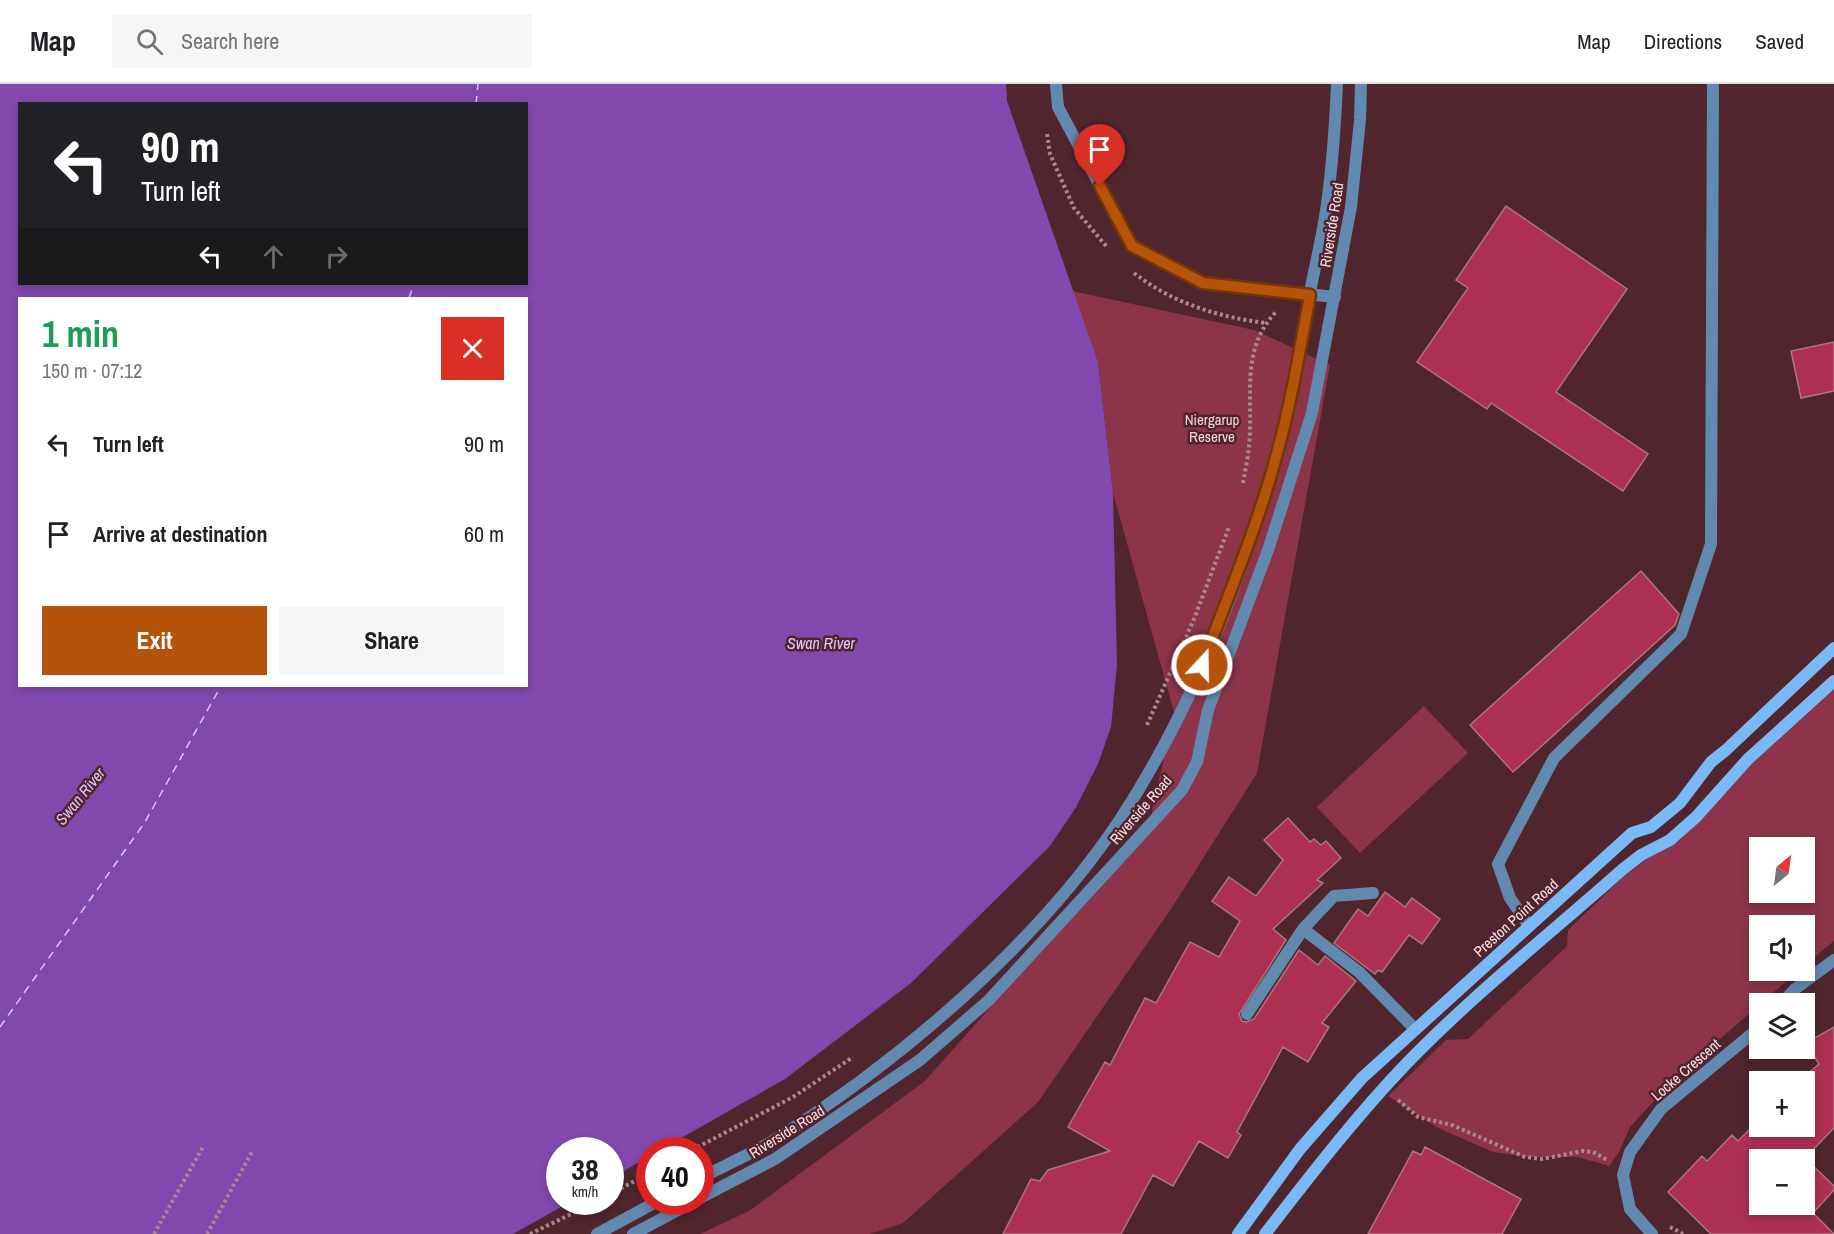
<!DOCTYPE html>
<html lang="en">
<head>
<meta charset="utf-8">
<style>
  body { margin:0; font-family:"Archivo Narrow",sans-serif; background:#f6f6f6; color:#202124; height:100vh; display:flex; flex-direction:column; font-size:22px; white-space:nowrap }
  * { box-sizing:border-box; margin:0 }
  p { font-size:20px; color:#757577 }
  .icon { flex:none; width:33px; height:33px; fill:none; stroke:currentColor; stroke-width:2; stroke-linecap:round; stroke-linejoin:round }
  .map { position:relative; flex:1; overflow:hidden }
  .side { position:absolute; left:18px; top:213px; width:510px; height:390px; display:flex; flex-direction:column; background:#fff; border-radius:0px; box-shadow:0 3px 9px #0003 }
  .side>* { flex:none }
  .top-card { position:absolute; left:18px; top:18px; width:510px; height:183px; border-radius:0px; box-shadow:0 3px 9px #0003; background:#202124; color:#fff; overflow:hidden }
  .needle { width:39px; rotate:29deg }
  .tools { position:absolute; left:1749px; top:753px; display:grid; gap:12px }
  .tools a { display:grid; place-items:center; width:66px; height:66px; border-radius:0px; background:#fff; box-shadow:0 3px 9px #0003; font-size:30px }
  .speed { position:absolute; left:546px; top:1053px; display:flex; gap:12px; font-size:30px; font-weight:700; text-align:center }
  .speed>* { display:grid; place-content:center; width:78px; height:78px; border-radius:50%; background:#fff; box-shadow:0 3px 9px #0003; line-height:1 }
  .speed small { font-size:15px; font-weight:400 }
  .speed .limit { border:9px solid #d22; background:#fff; color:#111 }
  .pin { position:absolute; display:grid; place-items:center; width:51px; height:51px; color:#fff; margin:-62px -26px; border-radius:50% 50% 50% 0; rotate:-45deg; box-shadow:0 0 6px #0007 }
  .pin .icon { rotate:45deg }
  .me { position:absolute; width:66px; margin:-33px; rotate:21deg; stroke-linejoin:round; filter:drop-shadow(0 0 4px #0008) }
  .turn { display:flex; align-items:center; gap:21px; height:126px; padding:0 24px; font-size:27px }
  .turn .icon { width:78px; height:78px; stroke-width:2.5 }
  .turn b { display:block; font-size:42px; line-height:51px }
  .lanes { display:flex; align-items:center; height:57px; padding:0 24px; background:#0003; justify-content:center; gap:30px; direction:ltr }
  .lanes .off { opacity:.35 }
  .round { display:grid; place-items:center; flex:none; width:63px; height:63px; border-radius:0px; background:#f6f6f6 }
  .overview { display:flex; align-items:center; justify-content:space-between; height:102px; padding:0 24px }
  h1 { font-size:36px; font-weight:700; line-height:45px; color:#1e9e55 }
  .cta { display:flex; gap:12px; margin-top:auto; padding:12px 24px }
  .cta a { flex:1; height:69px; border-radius:0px; background:#b45309; color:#fff; font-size:24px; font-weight:700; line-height:69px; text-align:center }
  .cta a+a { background:#f6f6f6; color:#202124 }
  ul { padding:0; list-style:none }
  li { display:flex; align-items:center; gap:18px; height:90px; padding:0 24px }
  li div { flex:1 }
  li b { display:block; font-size:22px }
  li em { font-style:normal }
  header { display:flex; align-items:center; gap:36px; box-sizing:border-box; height:84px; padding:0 30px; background:#fff; border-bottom:2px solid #e0e0e0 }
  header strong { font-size:28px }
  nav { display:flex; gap:33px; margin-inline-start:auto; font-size:21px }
  .search { width:420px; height:54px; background:#f6f6f6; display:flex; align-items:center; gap:15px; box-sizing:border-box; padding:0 21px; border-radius:0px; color:#757577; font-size:22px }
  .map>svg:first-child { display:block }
  .green { fill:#8d344a; fill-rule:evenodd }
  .water { fill:#8248ae; fill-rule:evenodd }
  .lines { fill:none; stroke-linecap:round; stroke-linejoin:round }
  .ferry { stroke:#e2c7fc; stroke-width:1.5; stroke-dasharray:8 6; stroke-linecap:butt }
  .building { fill:#ad3054; stroke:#aa767f; stroke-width:1.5; fill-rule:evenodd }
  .path { stroke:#ab888e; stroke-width:4; stroke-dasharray:3 3; stroke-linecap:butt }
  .service { stroke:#6289af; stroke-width:12 }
  .minor { stroke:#6289af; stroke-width:12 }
  .tertiary { stroke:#6289af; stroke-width:12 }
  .secondary { stroke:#79b9f5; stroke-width:12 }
  .route-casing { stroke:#753606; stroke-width:15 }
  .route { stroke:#b45309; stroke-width:10 }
  .labels { text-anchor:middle; stroke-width:5; stroke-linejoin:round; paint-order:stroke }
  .street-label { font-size:15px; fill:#fee1e5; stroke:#50252e }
  .park-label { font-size:15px; fill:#f5d3d8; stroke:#50252e }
  .water-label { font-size:16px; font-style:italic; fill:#e2c7fc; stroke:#50252e }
</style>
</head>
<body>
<header>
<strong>Map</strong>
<div class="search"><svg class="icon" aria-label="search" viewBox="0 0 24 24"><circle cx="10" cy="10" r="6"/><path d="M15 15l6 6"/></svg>Search here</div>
<nav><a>Map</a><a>Directions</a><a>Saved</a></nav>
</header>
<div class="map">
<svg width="1834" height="1150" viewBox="0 0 1834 1150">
  <rect width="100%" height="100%" fill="#50252e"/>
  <path class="green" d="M1072,207L1254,246L1330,281L1257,689L1173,822L1038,1018L903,1139L870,1150H700L749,1127L925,997L1148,746L1174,628L1113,409L1098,278Z
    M1834,600V857L1805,881L1804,842H1760V886L1798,887L1675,994L1630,1043L1619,1068L1609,1082L1578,1073H1528L1493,1068L1438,1044L1388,1012L1446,956L1468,955L1567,862L1568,846L1622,794L1650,772L1680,756L1706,729L1727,702ZM1760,764H1804V808H1760Z
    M1424,622L1468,669L1360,769L1317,723Z"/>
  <path class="water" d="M0,0H1006L1007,17L1098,278L1113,409L1117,580L1111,643L1098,680L1075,725L1050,762L911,899L785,995L660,1066H650L649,1072L611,1095L610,1066H560V1118H570L513,1150H0ZM20,20H526V200H20ZM20,214H526V602H20Z"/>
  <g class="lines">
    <path class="ferry" d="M476,20L478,0
      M409,214L414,200
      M0,943L145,738L221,602"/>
  </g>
  <path class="building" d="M1506,122L1627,205L1556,308L1648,370L1623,407L1491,319L1487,325L1417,278L1468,204L1456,196Z
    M1834,258V307L1801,314L1791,267Z
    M1641,487L1679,530L1675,541L1513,688L1470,641Z
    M1288,734L1310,758L1314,755L1321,761L1326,757L1341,774L1317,796L1323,799L1273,845L1286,856L1239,930L1242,937L1246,938L1254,935L1299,866L1318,881L1325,872L1356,897L1322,939L1329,943L1308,978L1283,963L1237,1048L1241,1051L1228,1074L1199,1057L1173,1102L1153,1091L1121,1150H1003L1031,1095L1040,1097L1048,1086L1110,1067L1068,1043L1105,978L1110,981L1145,914L1156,919L1190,858L1219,873L1240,837L1212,817L1229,793L1256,812L1283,776L1264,756Z
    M1385,808L1405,823L1412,814L1440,835L1422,860L1409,851L1382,888L1378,886L1375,890L1334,859L1358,825L1368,832Z
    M1834,943V1044L1805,1074L1834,1102V1106L1813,1129L1834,1150H1711L1668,1108L1702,1072L1707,1077L1732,1051L1738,1057L1753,1042H1804V993L1819,980L1806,959ZM1804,1076V1120H1760V1076Z
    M1425,1063L1521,1115L1502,1150H1368L1413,1067L1421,1071Z"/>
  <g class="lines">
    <path class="path" d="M1047,50L1050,70L1074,124L1107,163
      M1134,189C1172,219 1218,233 1266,239
      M1243,399C1245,387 1248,374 1249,362C1254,315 1239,266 1276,228
      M1147,641L1194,535L1229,443
      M1398,1016L1418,1033L1452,1041L1525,1073L1542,1075L1583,1067L1593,1068L1607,1076
      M692,1066L793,1013L853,973
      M610,1110L650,1089
      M1670,1143L1683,1150
      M154,1150L204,1061
      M207,1150L253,1066
      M530,1150L596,1118"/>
    <path class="service" d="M1056,0L1058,23L1132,162L1203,199L1335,213
      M1529,842L1510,814L1498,780L1554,674L1681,550L1711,460L1713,0
      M1303,845L1334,812L1373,809
      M1247,930L1303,845L1359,888L1415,945"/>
    <path class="minor" d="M1781,920L1795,905L1834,876
      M1652,1150L1630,1125L1623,1091L1630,1068L1661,1025L1760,943"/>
    <path class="tertiary" d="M700,1094C726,1081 753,1069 778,1054C903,974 1036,861 1119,737C1217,588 1277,400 1307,225C1312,194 1320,164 1325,133C1332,89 1335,45 1337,0
      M700,1114L775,1075L920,976L988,917L1182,706L1197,678L1208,626L1268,466L1312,329L1351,123L1360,36L1361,0
      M597,1150L656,1118
      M633,1150L693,1118"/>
    <path class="secondary" d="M1238,1150L1300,1065L1362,994L1632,749L1651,743L1680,719L1711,678L1726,666L1834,564
      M1265,1150C1310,1092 1356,1032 1407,979C1475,909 1551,849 1623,785L1641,771L1670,756L1696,733L1748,675L1834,597"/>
  </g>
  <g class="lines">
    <g class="route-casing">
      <path id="route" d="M1100,102L1132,162L1203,199L1310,211C1300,265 1291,320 1276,373C1257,444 1228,512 1202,581"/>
    </g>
    <use href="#route" class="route"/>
  </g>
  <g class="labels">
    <g class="street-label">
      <text transform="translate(1332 141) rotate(-81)" y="5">Riverside Road</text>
      <text transform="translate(1141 726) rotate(-49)" y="5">Riverside Road</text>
      <text transform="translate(1516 834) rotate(-42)" y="5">Preston Point Road</text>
      <text transform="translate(1686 986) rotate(-41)" y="5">Locke Crescent</text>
      <text transform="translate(787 1048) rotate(-32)" y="5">Riverside Road</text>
    </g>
    <g class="park-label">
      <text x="1212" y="341">Niergarup<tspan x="1212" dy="17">Reserve</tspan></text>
    </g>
    <g class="water-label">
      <text x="821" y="565">Swan River</text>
      <text transform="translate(80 712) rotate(-51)" y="6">Swan River</text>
    </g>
  </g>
</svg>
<div class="tools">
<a><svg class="needle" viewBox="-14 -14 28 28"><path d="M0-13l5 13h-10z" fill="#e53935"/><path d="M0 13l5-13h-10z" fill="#757577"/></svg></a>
<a><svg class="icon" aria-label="sound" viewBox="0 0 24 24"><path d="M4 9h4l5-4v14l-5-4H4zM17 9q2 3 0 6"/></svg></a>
<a><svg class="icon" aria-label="layers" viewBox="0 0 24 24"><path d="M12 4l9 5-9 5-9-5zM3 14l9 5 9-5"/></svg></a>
<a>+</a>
<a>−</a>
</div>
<div class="speed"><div>38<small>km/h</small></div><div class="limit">40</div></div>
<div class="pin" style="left:1100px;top:102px;background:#d93025"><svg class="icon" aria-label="arrive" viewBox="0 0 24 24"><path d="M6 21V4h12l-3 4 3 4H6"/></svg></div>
<svg class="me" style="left:1202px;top:581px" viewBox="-20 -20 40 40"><circle r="17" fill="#b45309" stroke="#fff" stroke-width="3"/><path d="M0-11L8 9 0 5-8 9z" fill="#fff"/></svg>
<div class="top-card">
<div class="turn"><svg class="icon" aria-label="left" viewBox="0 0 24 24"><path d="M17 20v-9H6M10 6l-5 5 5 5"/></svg><div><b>90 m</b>Turn left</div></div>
<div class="lanes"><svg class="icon" aria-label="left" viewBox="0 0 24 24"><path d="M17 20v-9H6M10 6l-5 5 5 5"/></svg><svg class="icon off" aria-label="ahead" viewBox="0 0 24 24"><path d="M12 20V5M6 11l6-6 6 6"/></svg><svg class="icon off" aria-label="right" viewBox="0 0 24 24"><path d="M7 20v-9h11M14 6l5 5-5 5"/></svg></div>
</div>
<section class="side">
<div class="overview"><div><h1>1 min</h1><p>150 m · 07:12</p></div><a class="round" style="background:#d93025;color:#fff"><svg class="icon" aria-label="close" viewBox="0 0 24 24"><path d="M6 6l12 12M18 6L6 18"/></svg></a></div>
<ul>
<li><svg class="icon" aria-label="left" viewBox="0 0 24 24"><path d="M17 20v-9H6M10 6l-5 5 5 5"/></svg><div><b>Turn left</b></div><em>90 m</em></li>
<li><svg class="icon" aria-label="arrive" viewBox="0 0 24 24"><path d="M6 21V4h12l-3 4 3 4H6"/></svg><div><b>Arrive at destination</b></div><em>60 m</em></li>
</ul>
<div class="cta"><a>Exit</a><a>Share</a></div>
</section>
</div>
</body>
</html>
